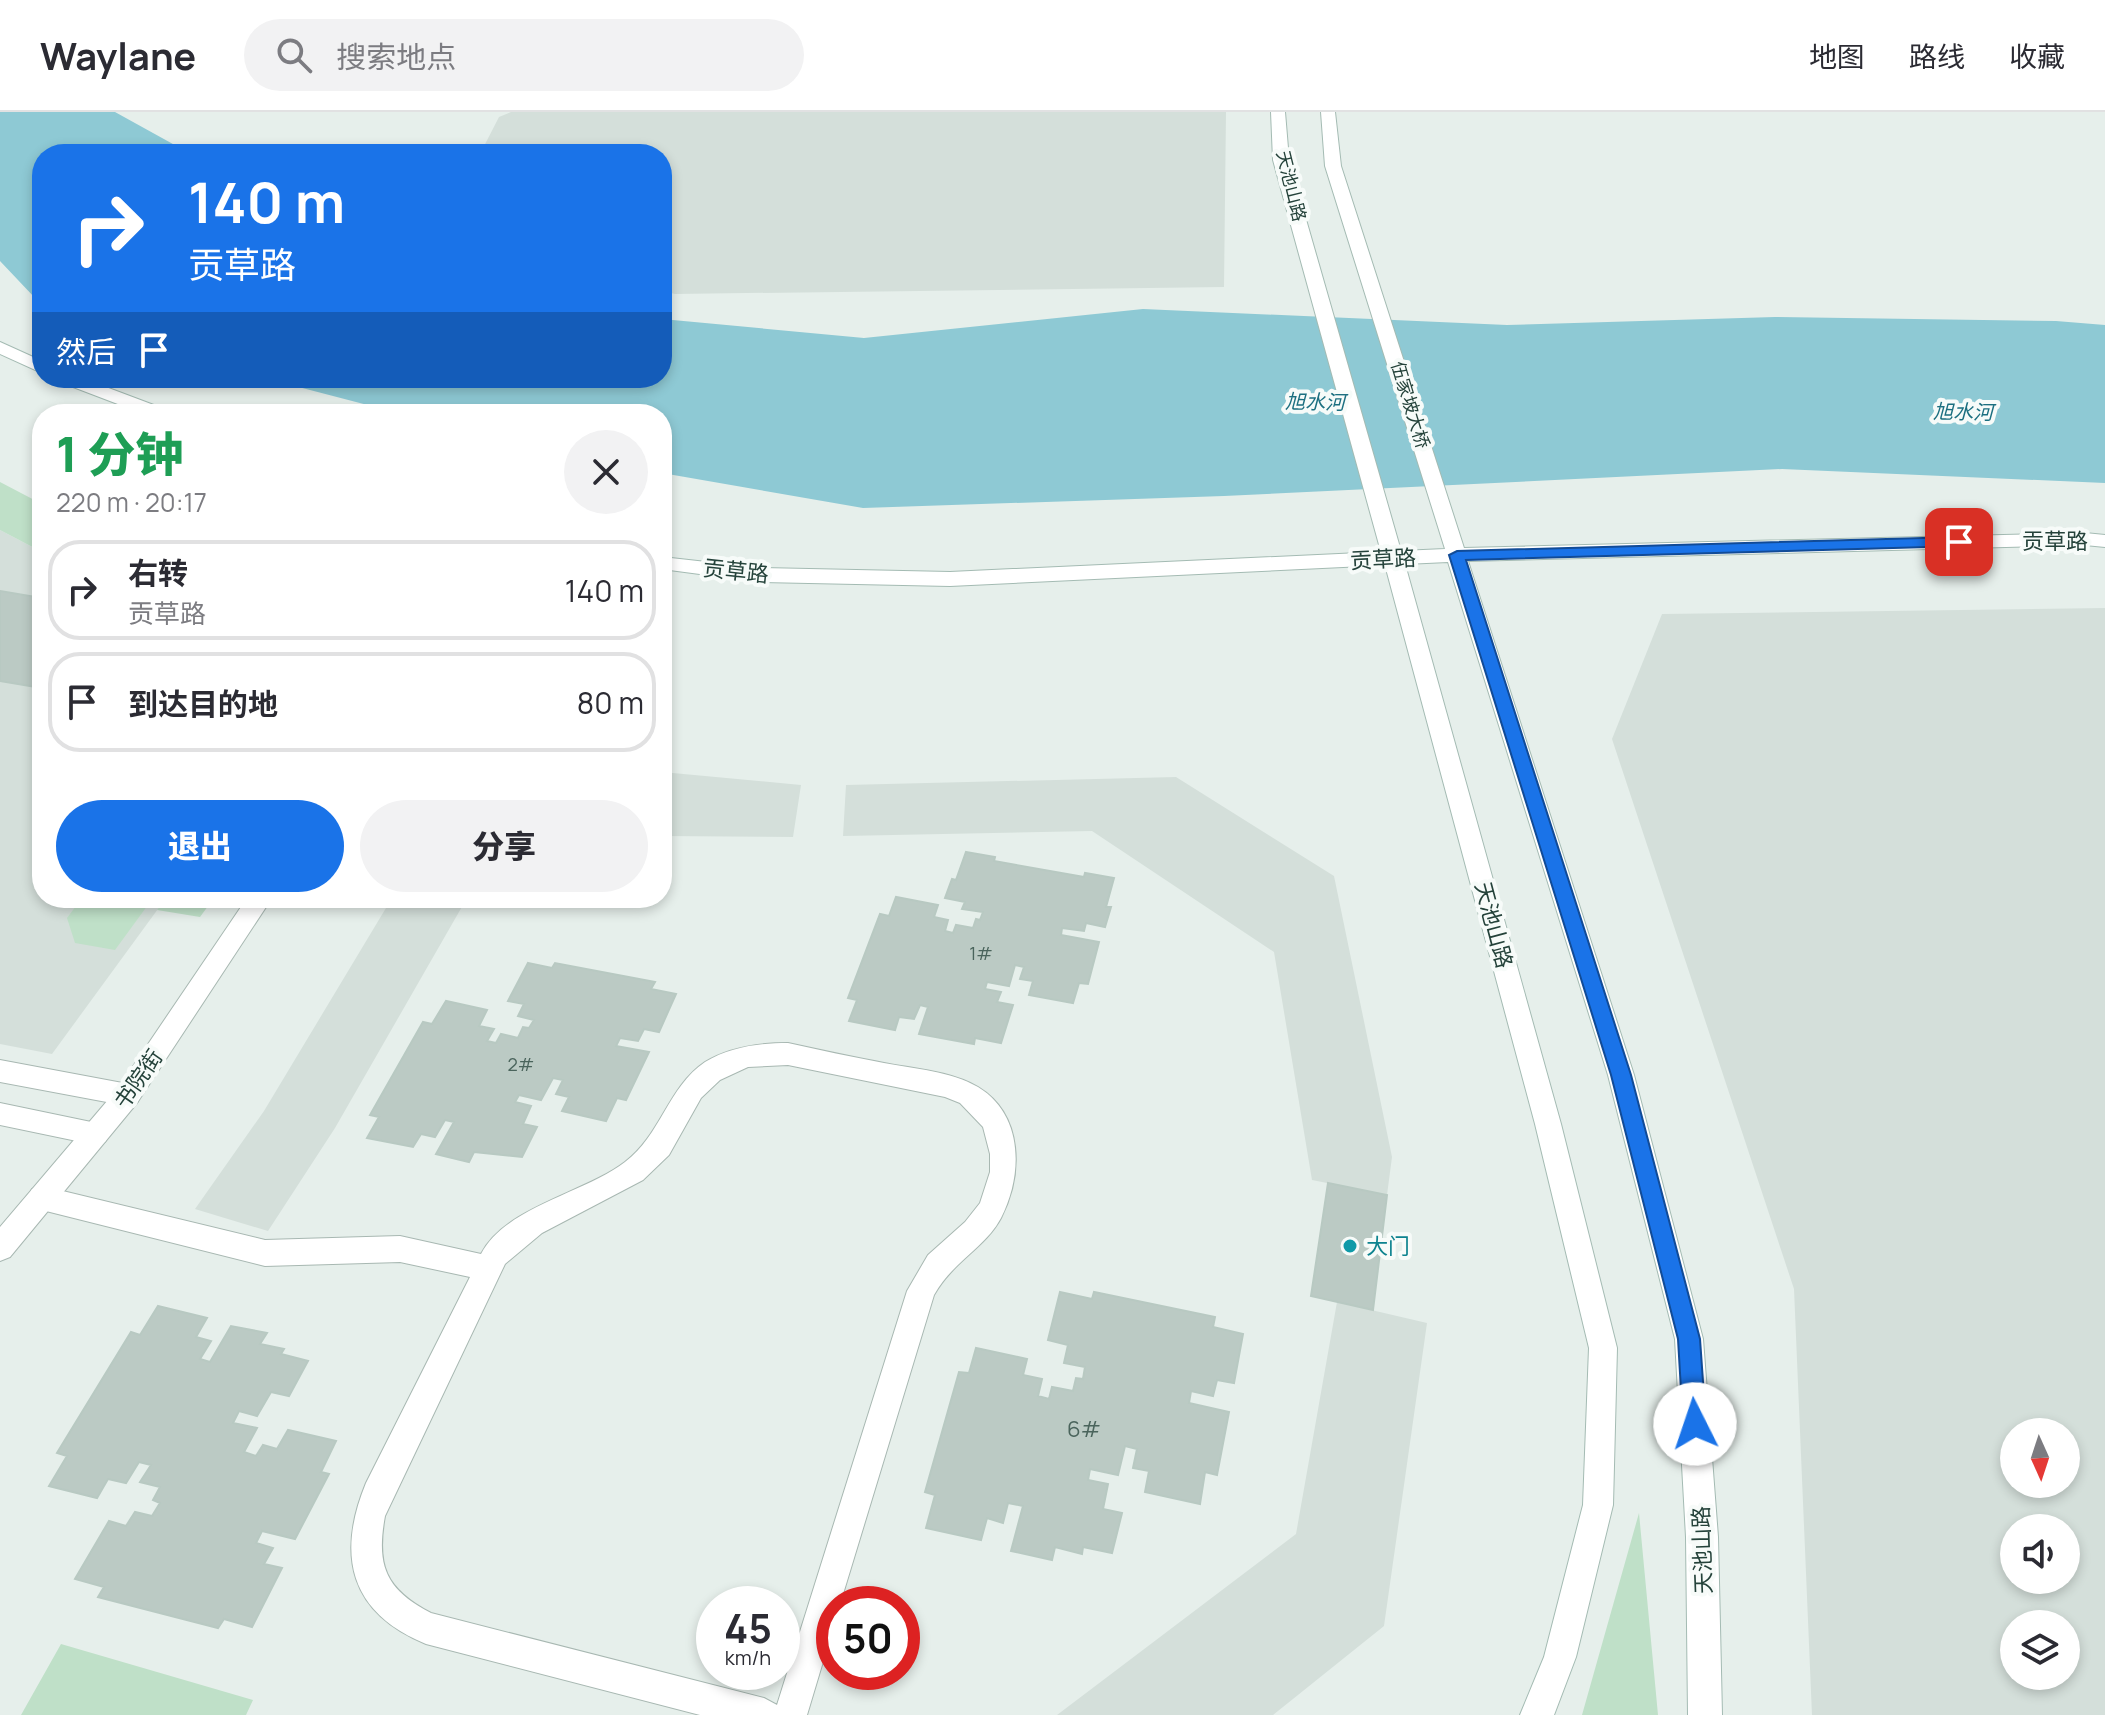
<!DOCTYPE html>
<html lang="zh">
<head>
<meta charset="utf-8">
<style>
  body { margin:0; font-family:Manrope,"Noto Sans SC",sans-serif; background:#f2f2f3; color:#2b2b33; height:100vh; display:flex; flex-direction:column; font-size:30px; white-space:nowrap }
  * { box-sizing:border-box; margin:0 }
  p { font-size:26px; color:#7c7c81 }
  .icon { flex:none; width:44px; height:44px; fill:none; stroke:currentColor; stroke-width:2; stroke-linecap:round; stroke-linejoin:round }
  .map { position:relative; flex:1; overflow:hidden }
  .panel { position:absolute; left:32px; top:292px; width:640px; height:504px; display:flex; flex-direction:column; background:#fff; border-radius:32px; box-shadow:0 4px 12px #0003 }
  .panel>* { flex:none }
  .hud { position:absolute; left:32px; top:32px; width:640px; height:244px; border-radius:32px; box-shadow:0 4px 12px #0003; background:#1a73e8; color:#fff; overflow:hidden }
  .needle { width:52px; rotate:177deg }
  .buttons { position:absolute; left:2000px; top:1306px; display:grid; gap:16px }
  .buttons a { display:grid; place-items:center; width:80px; height:80px; border-radius:50%; background:#fff; box-shadow:0 4px 12px #0003; font-size:40px }
  .speed { position:absolute; left:696px; top:1474px; display:flex; gap:16px; font-size:40px; font-weight:700; text-align:center }
  .speed>* { display:grid; place-content:center; width:104px; height:104px; border-radius:50%; background:#fff; box-shadow:0 4px 12px #0003; line-height:1 }
  .speed small { font-size:20px; font-weight:400 }
  .speed .limit { border:12px solid #d22; background:#fff; color:#111 }
  .pin { position:absolute; display:grid; place-items:center; width:68px; height:68px; color:#fff; margin:-34px; border-radius:16px; box-shadow:0 4px 12px #0006 }
  .me { position:absolute; width:88px; margin:-44px; rotate:356deg; stroke-linejoin:round; filter:drop-shadow(0 0 6px #0008) }
  .turn { display:flex; align-items:center; gap:28px; height:168px; padding:0 24px; font-size:36px }
  .turn .icon { width:104px; height:104px; stroke-width:2.5 }
  .turn b { display:block; font-size:56px; line-height:68px }
  .then { display:flex; align-items:center; height:76px; padding:0 24px; background:#0003; gap:16px; font-size:30px }
  .round { display:grid; place-items:center; flex:none; width:84px; height:84px; border-radius:42px; background:#f2f2f3 }
  .summary { display:flex; align-items:center; justify-content:space-between; height:136px; padding:0 24px }
  h1 { font-size:48px; font-weight:800; line-height:60px; color:#1e9e55 }
  .button { display:flex; gap:16px; margin-top:auto; padding:16px 24px }
  .button a { flex:1; height:92px; border-radius:48px; background:#1a73e8; color:#fff; font-size:32px; font-weight:800; line-height:92px; text-align:center }
  .button a+a { background:#f2f2f3; color:#2b2b33 }
  ul { padding:0; list-style:none }
  li { display:flex; align-items:center; gap:24px; height:100px; margin:0 16px 12px; padding:0 8px; border:4px solid #e1e1e2; border-radius:32px }
  li div { flex:1 }
  li b { display:block; font-size:30px }
  li em { font-style:normal }
  header { display:flex; align-items:center; gap:48px; box-sizing:border-box; height:112px; padding:0 40px; background:#fff; border-bottom:2px solid #e1e1e2 }
  header strong { font-size:38px }
  nav { display:flex; gap:44px; margin-inline-start:auto; font-size:28px }
  .search { width:560px; height:72px; background:#f2f2f3; display:flex; align-items:center; gap:20px; box-sizing:border-box; padding:0 28px; border-radius:44px; color:#7c7c81; font-size:30px }
  .map>svg:first-child { display:block }
  .built { fill:#d4dfda; fill-rule:evenodd }
  .green { fill:#bfe0c8 }
  .water { fill:#8ec9d4 }
  .building { fill:#bbcac4; stroke:#b8c9c2; stroke-width:2 }
  .lines { fill:none; stroke-linecap:round; stroke-linejoin:round }
  .lane-casing { stroke:#a8b8b2; stroke-width:2 }
  .street-casing { stroke:#a8b8b2; stroke-width:2 }
  .secondary-casing { stroke:#a4bbb3; stroke-width:2 }
  .lane { fill:#fff; fill-rule:evenodd }
  .street { fill:#fff; fill-rule:evenodd }
  .secondary { fill:#fff; fill-rule:evenodd }
  .route { fill:#1a73e8; stroke:#114b97; stroke-width:2 }
  .culture-dot { fill:#0f9aa8; stroke:#f7fbf9; stroke-width:3 }
  .labels { text-anchor:middle; stroke-width:8; stroke-linejoin:round; paint-order:stroke }
  .far-street-label { font-size:18px; fill:#24423a; stroke:#f7fbf9 }
  .number-label { font-size:18px; fill:#4a645c }
  .far-water-label { font-size:20px; font-style:italic; fill:#1c6f80; stroke:#f7fbf9 }
  .street-label { font-size:22px; fill:#24423a; stroke:#f7fbf9 }
  .culture-label { font-size:22px; fill:#0d838f; stroke:#f7fbf9; text-anchor:start }
  .near-number-label { font-size:22px; fill:#4a645c }
</style>
</head>
<body>
<header>
<strong>Waylane</strong>
<div class="search"><svg class="icon" aria-label="search" viewBox="0 0 24 24"><circle cx="10" cy="10" r="6"/><path d="M15 15l6 6"/></svg>搜索地点</div>
<nav><a>地图</a><a>路线</a><a>收藏</a></nav>
</header>
<div class="map">
<svg width="2105" height="1603" viewBox="0 0 2105 1603">
  <rect width="100%" height="100%" fill="#e6efeb"/>
  <path class="built" d="M511,0H1226L1224,175L675,182L662,179V42H480L499,5Z
    M0,418L42,440V786H166L52,942L0,932Z
    M2105,496V1603H1812L1794,1177L1612,627L1662,502ZM2066,1320V1372H2014V1320ZM2066,1416V1468H2014V1416ZM2066,1512V1564H2014V1512Z
    M662,660L801,673L793,725L662,724Z
    M1176,665L1334,764L1392,1045L1387,1083L1312,1068L1274,840L1092,719L843,724L846,673Z
    M392,786H467L335,1016L268,1119L195,1097L264,999Z
    M1337,1190L1427,1211L1384,1514L1273,1603H1057L1296,1422Z"/>
  <path class="green" d="M0,370L42,392V440L0,418Z
    M82,786H153L115,838L75,831L67,806Z
    M166,786H214L200,805L157,798Z
    M1639,1401L1658,1603H1582Z
    M61,1532L253,1588L246,1603H21Z"/>
  <path class="water" d="M0,0H115L191,42H42V189L35,186L0,149Z
    M1143,197L1507,213L1775,205L2056,209L2105,213V371L1782,357L1224,384L863,396L662,361V302H402L264,266H662V207L864,226Z"/>
  <path class="building" d="M0,479L42,486V576L0,569Z
    M966,740L995,745L994,749L1084,765L1085,761L1114,766L1106,795H1111L1105,815L1086,811L1084,819L1062,816L1061,823L1099,830L1088,872L1079,871L1073,891L1029,883L1033,869L1020,867L1024,855L1015,853L1009,874L987,870L985,877L1001,880L997,890L1013,893L1001,931L975,926L974,932L919,922L928,895L920,893L914,907L899,905L895,918L849,909L857,888L848,886L880,802L889,804L896,785L938,793L934,805L948,808L945,819L953,821L956,813L973,816L976,807L980,808L983,800L962,797L965,790L945,786L952,767L956,768Z
    M528,851L552,856L555,851L655,870L651,877L676,882L659,920L644,917L638,929L620,926L616,934L649,940L626,988L617,986L606,1009L562,999L569,985L556,982L563,968L553,966L541,988L519,983L515,990L531,994L523,1012L537,1015L522,1045L474,1040L469,1050L436,1042L454,1010L445,1008L435,1025L421,1022L413,1035L367,1026L379,1005L370,1003L423,910L432,912L446,889L487,898L479,914L494,917L487,929L496,931L501,922L518,926L523,915L529,916L534,908L518,904L524,892L508,889Z
    M1328,1071L1387,1083L1373,1198L1311,1184Z
    M1060,1180L1092,1187L1094,1180L1215,1205L1213,1215L1243,1222L1234,1271L1217,1268L1213,1284L1191,1279L1189,1291L1229,1300L1217,1363L1205,1360L1200,1392L1145,1380L1149,1359L1133,1356L1137,1337L1125,1334L1118,1363L1090,1357L1088,1368L1108,1372L1103,1397L1122,1401L1112,1441L1083,1435L1082,1442L1055,1435L1052,1448L1011,1439L1023,1394L1008,1391L1003,1411L987,1406L981,1428L926,1416L935,1383L925,1380L959,1260L969,1261L976,1236L1027,1247L1023,1263L1042,1267L1038,1284L1049,1287L1052,1275L1073,1279L1076,1266L1083,1267L1085,1255L1064,1251L1068,1233L1048,1228Z
    M158,1194L207,1206L196,1225L211,1229L200,1247L210,1250L231,1214L267,1221L260,1232L284,1237L281,1242L308,1249L289,1284L271,1280L257,1304L239,1299L233,1311L257,1316L244,1340L256,1344L263,1333L277,1337L288,1318L336,1329L321,1360L329,1362L295,1427L262,1419L256,1431L273,1436L264,1452L282,1456L252,1515L224,1507L218,1516L98,1485L104,1475L75,1467L109,1409L126,1414L135,1400L152,1404L160,1391L153,1388L160,1375L140,1370L151,1353L139,1350L126,1371L108,1367L97,1386L49,1374L67,1344L57,1341L131,1220L140,1223Z"/>
  <g class="lines">
    <g class="lane-casing">
      <path id="lane" d="M788,931C820,938 852,945 884,951C915,957 950,959 978,975C1024,1003 1023,1063 1001,1106C985,1136 953,1149 934,1183L840,1492H834V1513L807,1603H700L426,1532C350,1501 336,1444 366,1371L470,1165L400,1150L265,1154L42,1098L32,1095L28,1086L32,1077L42,1074L265,1128L400,1124L481,1142C505,1095 585,1081 625,1050C661,1023 668,975 705,950C730,935 759,931 788,931ZM788,953L945,985L960,991L983,1015L990,1042V1060L980,1091L965,1110L928,1143L907,1179L777,1593L764,1586L431,1501C385,1477 376,1453 385,1404L505,1152L542,1121L643,1068L669,1043L701,986L720,968L748,955Z
        M0,948L128,972L137,975L141,983L137,991L128,994L0,970Z
        M0,991L96,1011L105,1014L109,1022L105,1030L96,1033L0,1013Z"/>
    </g>
    <g class="street-casing">
      <path id="street" d="M247,786H272L137,991L10,1145L0,1149V1115L119,975Z"/>
    </g>
    <g class="secondary-casing">
      <path id="secondary" d="M1271,0H1285L1289,48L1401,439L1445,437L1325,54L1321,0H1335L1341,54L1464,436L2085,421L2105,423V435L2085,433L1468,449L1634,963L1703,1227L1718,1425L1722,1603H1688L1686,1425L1675,1227L1608,963L1448,450L1405,452L1561,1012L1617,1236L1613,1393L1576,1545L1554,1603H1520L1544,1545L1583,1393L1589,1236L1535,1012L1385,453L950,474L760,470L662,457V445L760,456L950,460L1381,440L1273,48Z
        M0,230L42,249V261L0,242Z
        M57,266H82L167,298L170,302H144L60,270Z"/>
    </g>
    <use href="#lane" class="lane"/>
    <use href="#street" class="street"/>
    <use href="#secondary" class="secondary"/>
  </g>
  <path class="route" d="M1959,425L1967,430L1964,434L1466,448L1631,963L1700,1227L1706,1312L1703,1320L1695,1323L1687,1320L1683,1312L1678,1227L1611,963L1449,443L1457,439Z"/>
  <circle class="culture-dot" cx="1350" cy="1134" r="8"/>
  <g class="labels">
    <g class="far-street-label">
      <text transform="translate(1291 74) rotate(76)" y="6">天池山路</text>
      <text transform="translate(1410 293) rotate(73)" y="6">伍家坡大桥</text>
    </g>
    <g class="number-label">
      <text x="981" y="848">1#</text>
      <text x="521" y="959">2#</text>
    </g>
    <g class="far-water-label">
      <text transform="translate(1315 290) rotate(1)" y="7">旭水河</text>
      <text transform="translate(1963 300) rotate(1)" y="7">旭水河</text>
    </g>
    <g class="street-label">
      <text x="2055" y="437">贡草路</text>
      <text transform="translate(1383 447) rotate(-3)" y="8">贡草路</text>
      <text transform="translate(736 459) rotate(6)" y="8">贡草路</text>
      <text transform="translate(1494 813) rotate(75)" y="8">天池山路</text>
      <text transform="translate(138 967) rotate(-55)" y="8">书院街</text>
      <text transform="translate(1702 1438) rotate(-92)" y="8">天池山路</text>
    </g>
    <g class="culture-label">
      <text x="1366" y="1142">大门</text>
    </g>
    <g class="near-number-label">
      <text x="1084" y="1325">6#</text>
    </g>
  </g>
</svg>
<div class="buttons">
<a><svg class="needle" viewBox="-14 -14 28 28"><path d="M0-13l5 13h-10z" fill="#e53935"/><path d="M0 13l5-13h-10z" fill="#7c7c81"/></svg></a>
<a><svg class="icon" aria-label="sound" viewBox="0 0 24 24"><path d="M4 9h4l5-4v14l-5-4H4zM17 9q2 3 0 6"/></svg></a>
<a><svg class="icon" aria-label="layers" viewBox="0 0 24 24"><path d="M12 4l9 5-9 5-9-5zM3 14l9 5 9-5"/></svg></a>
</div>
<div class="speed"><div>45<small>km/h</small></div><div class="limit">50</div></div>
<div class="pin" style="left:1959px;top:430px;background:#d93025"><svg class="icon" aria-label="arrive" viewBox="0 0 24 24"><path d="M6 21V4h12l-3 4 3 4H6"/></svg></div>
<svg class="me" style="left:1695px;top:1312px" viewBox="-20 -20 40 40"><circle r="19" fill="#fff"/><path d="M0-13L10 11 0 6-10 11z" fill="#1a73e8"/></svg>
<div class="hud">
<div class="turn"><svg class="icon" aria-label="right" viewBox="0 0 24 24"><path d="M7 20v-9h11M14 6l5 5-5 5"/></svg><div><b>140 m</b>贡草路</div></div>
<div class="then">然后<svg class="icon" aria-label="arrive" viewBox="0 0 24 24"><path d="M6 21V4h12l-3 4 3 4H6"/></svg></div>
</div>
<section class="panel">
<div class="summary"><div><h1>1 分钟</h1><p>220 m · 20:17</p></div><a class="round"><svg class="icon" aria-label="close" viewBox="0 0 24 24"><path d="M6 6l12 12M18 6L6 18"/></svg></a></div>
<ul>
<li><svg class="icon" aria-label="right" viewBox="0 0 24 24"><path d="M7 20v-9h11M14 6l5 5-5 5"/></svg><div><b>右转</b><p>贡草路</p></div><em>140 m</em></li>
<li><svg class="icon" aria-label="arrive" viewBox="0 0 24 24"><path d="M6 21V4h12l-3 4 3 4H6"/></svg><div><b>到达目的地</b></div><em>80 m</em></li>
</ul>
<div class="button"><a>退出</a><a>分享</a></div>
</section>
</div>
</body>
</html>
